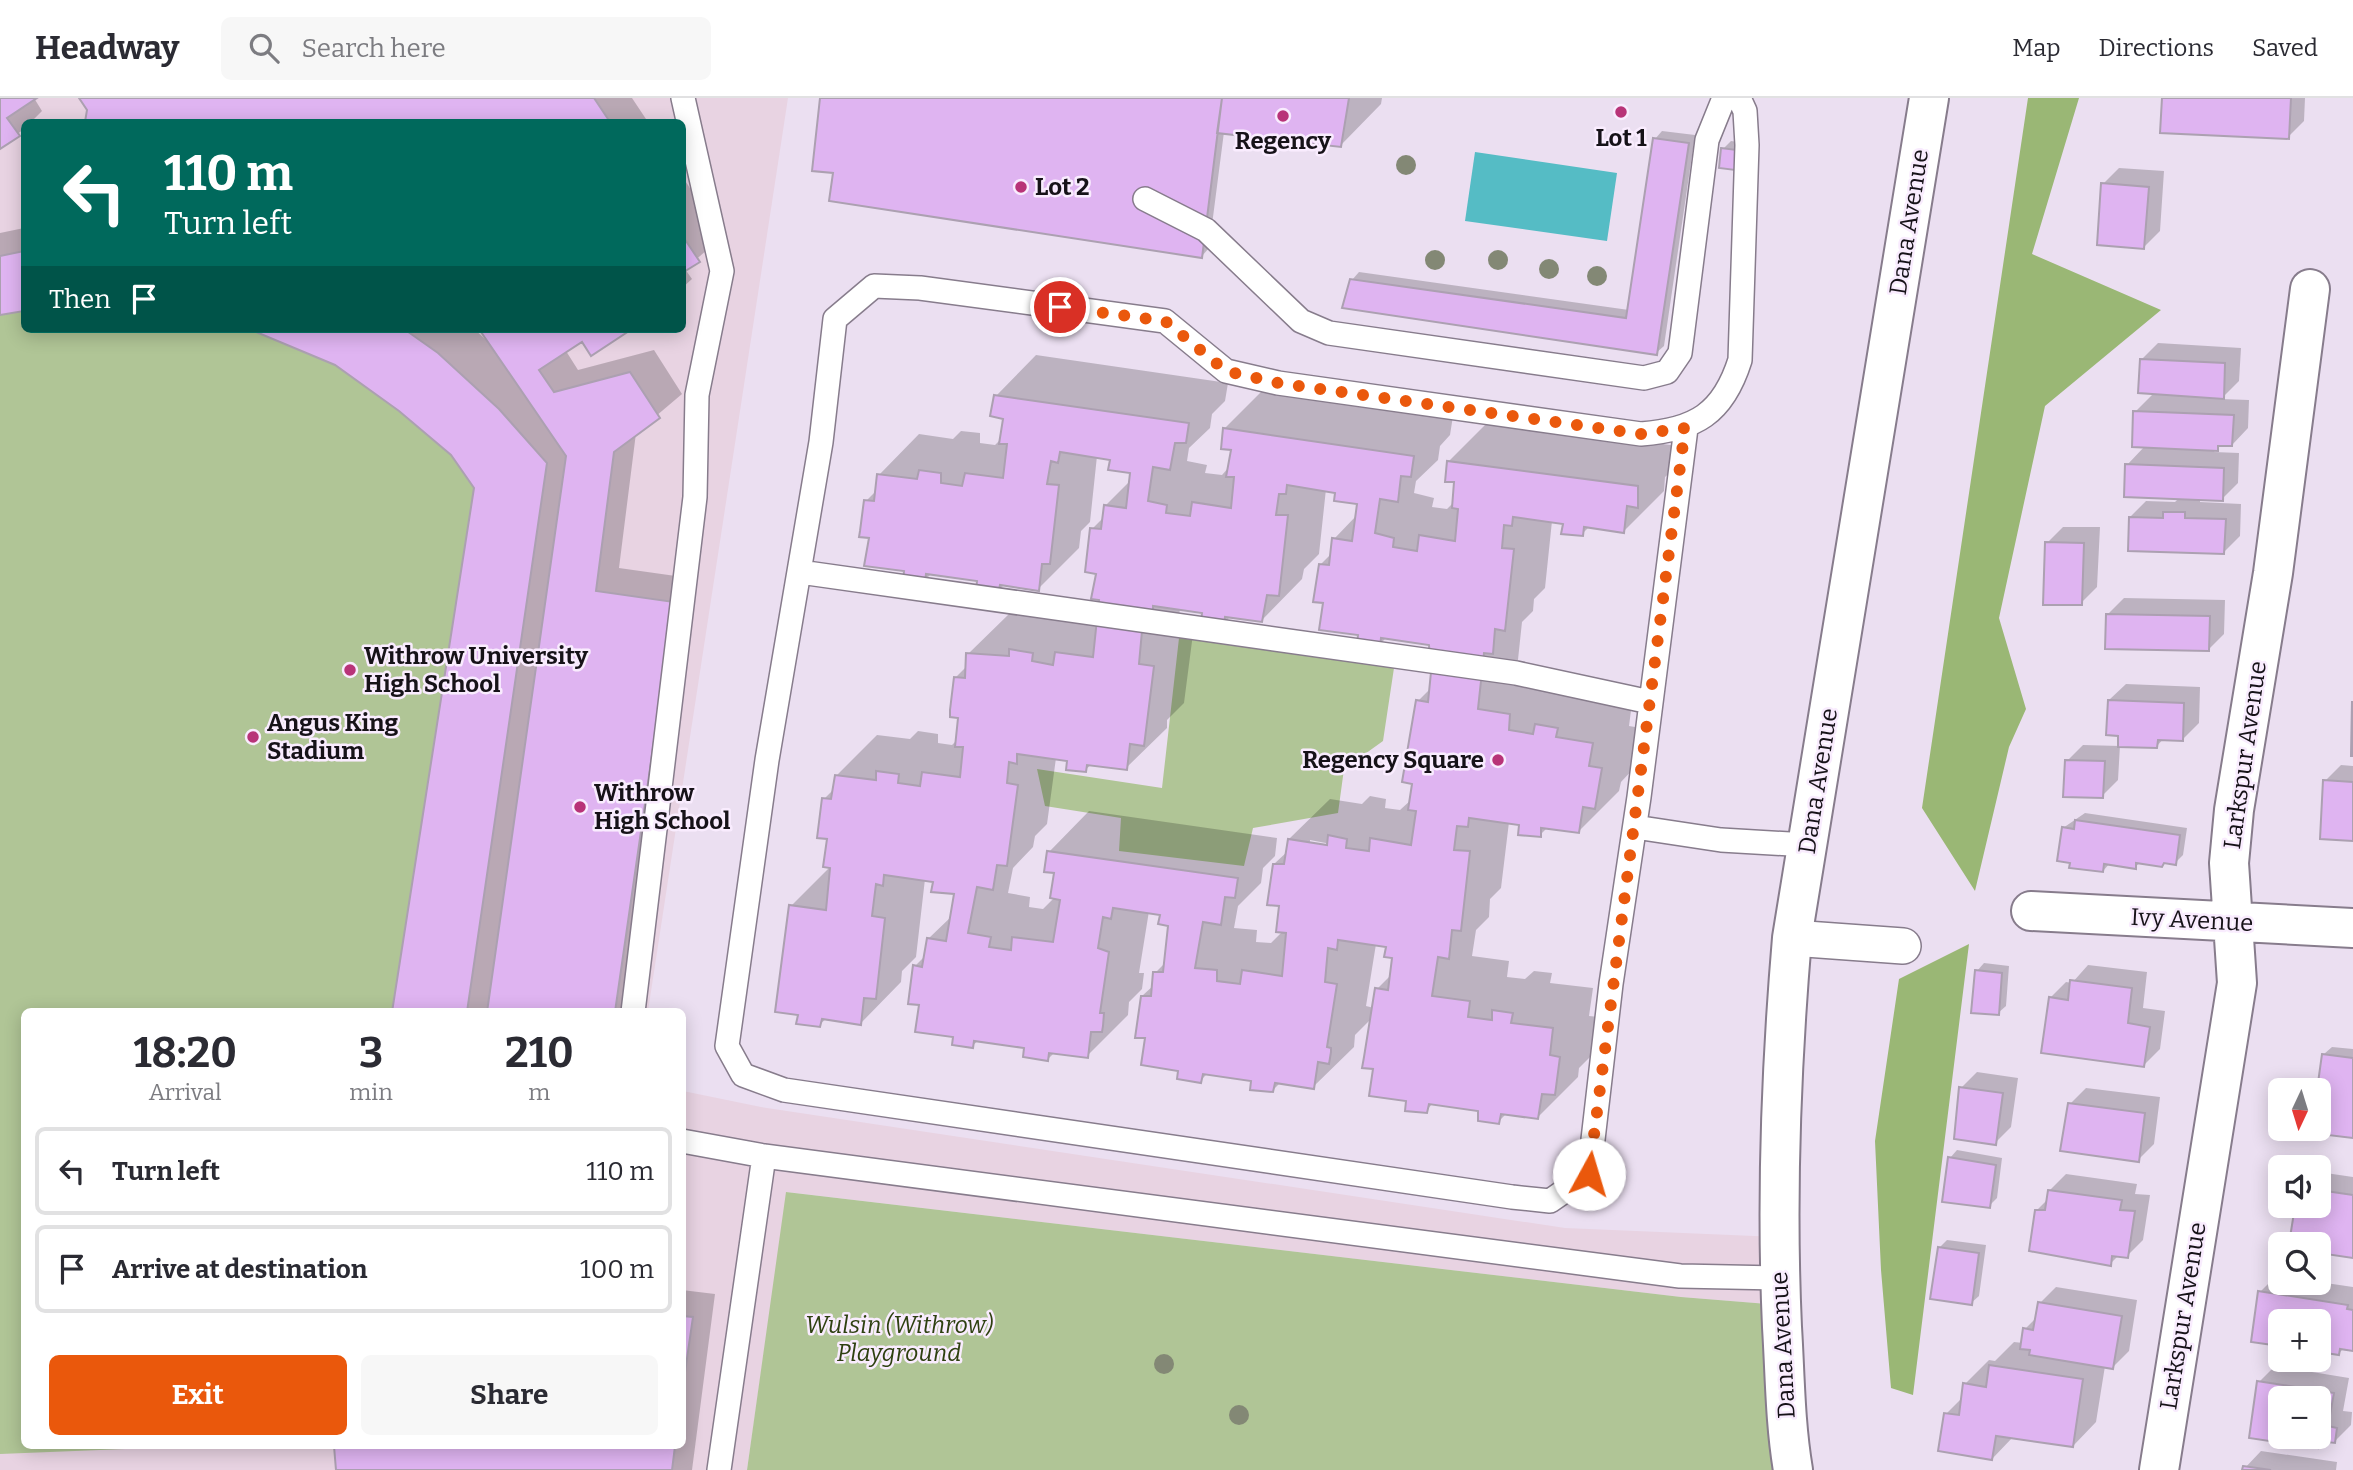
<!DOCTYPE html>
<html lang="en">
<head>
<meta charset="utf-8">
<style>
  body { margin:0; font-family:Bitter,serif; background:#f7f7f7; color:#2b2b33; height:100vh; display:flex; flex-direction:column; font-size:26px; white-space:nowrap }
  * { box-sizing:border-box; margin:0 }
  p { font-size:23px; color:#7c7c81 }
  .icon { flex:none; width:38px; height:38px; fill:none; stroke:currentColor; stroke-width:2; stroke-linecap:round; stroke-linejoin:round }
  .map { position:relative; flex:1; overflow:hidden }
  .details { position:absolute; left:21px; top:910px; width:665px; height:441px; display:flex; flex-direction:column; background:#fff; border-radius:10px; box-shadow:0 4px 18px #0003 }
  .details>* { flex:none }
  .guide { position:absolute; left:21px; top:21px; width:665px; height:214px; border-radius:10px; box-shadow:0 4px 18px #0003; background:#00695c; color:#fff; overflow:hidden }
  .needle { width:46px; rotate:184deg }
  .tools { position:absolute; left:2268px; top:980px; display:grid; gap:14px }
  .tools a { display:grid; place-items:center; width:63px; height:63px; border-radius:10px; background:#fff; box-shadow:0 4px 18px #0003; font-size:35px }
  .pin { position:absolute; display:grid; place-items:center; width:60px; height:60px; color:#fff; margin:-30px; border:4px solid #fff; border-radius:50%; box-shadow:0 2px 7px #0007 }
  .me { position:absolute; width:77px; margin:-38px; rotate:6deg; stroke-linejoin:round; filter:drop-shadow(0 0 5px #0008) }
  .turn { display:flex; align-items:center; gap:24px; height:147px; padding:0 28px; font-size:32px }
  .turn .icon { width:91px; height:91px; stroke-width:2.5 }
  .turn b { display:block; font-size:49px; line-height:60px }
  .then { display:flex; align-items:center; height:66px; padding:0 28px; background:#0003; gap:14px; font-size:26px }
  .eta { display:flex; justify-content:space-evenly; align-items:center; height:119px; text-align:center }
  .eta b { font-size:42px; font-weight:700; line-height:49px }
  .button { display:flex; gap:14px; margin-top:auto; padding:14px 28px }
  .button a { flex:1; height:80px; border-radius:10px; background:#ea580c; color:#fff; font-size:28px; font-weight:700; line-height:80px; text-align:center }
  .button a+a { background:#f7f7f7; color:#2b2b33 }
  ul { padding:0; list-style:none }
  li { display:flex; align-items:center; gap:21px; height:88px; margin:0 14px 10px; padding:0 14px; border:4px solid #e1e1e2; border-radius:10px }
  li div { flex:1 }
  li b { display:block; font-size:26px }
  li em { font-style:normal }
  header { display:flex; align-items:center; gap:42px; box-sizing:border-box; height:98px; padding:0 35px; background:#fff; border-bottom:2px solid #e1e1e2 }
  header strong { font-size:33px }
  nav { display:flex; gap:38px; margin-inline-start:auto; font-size:24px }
  .search { width:490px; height:63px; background:#f7f7f7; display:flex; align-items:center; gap:18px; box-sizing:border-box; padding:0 24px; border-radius:10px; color:#7c7c81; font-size:26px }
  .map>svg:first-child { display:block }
  .education { fill:#e8d3e2; fill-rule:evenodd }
  .green { fill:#b0c596 }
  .forest { fill:#9ab775 }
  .water { fill:#55bcc5 }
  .shadow { fill:#0003; fill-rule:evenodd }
  .building { fill:#dfb4f1; stroke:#aca0b1; stroke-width:2; fill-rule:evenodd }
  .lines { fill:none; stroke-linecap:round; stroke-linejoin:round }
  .service-casing { stroke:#877c8c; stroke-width:26 }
  .pedestrian-casing { stroke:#877c8c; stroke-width:38 }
  .minor-casing { stroke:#877c8c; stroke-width:42 }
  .tertiary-casing { stroke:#877c8c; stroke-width:42 }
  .service { stroke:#fff; stroke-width:23 }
  .pedestrian { stroke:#fff; stroke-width:35 }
  .minor { stroke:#fff; stroke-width:38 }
  .tertiary { stroke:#fff; stroke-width:38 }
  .tree { fill:#838875 }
  .route { stroke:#ea580c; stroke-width:12; stroke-dasharray:0 21.6 }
  .poi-dot { fill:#b83378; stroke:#f9ecfe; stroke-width:2.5 }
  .labels { text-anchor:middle; stroke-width:5; stroke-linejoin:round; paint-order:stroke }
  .poi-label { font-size:24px; font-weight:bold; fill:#161218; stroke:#f9ecfe; text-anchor:start }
  .street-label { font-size:24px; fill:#161218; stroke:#f9ecfe }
  .park-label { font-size:24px; font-style:italic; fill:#2e4010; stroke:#f9ecfe }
</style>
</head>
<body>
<header>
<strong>Headway</strong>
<div class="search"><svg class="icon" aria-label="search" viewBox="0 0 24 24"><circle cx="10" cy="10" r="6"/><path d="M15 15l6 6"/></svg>Search here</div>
<nav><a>Map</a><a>Directions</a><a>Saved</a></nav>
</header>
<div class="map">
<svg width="2353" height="1372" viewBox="0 0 2353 1372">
  <rect width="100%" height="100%" fill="#ebdff1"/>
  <path class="education" d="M0,0H788L648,913L24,914V1348H682L683,993L761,1009L1565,1130L1778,1139L1781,1207L1681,1199L787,1094L747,1372H0ZM24,24H682V231H24Z"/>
  <path class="green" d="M24,153V231H404L499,311L467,913L24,914V1348H135L125,1351L0,1356V158Z
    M1179,540L1394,570L1383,643L1344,671L1338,715L1253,730L1244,768L1119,753L1121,720L1045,708L1037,671L1162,690Z
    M786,1094L1681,1199L1781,1207L1793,1372H747Z"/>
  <path class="forest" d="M2028,0H2079L2032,156L2161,212L2045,308L1999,520L2026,611L2009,649L1975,793L1922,710Z
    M1969,846L1913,1297L1891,1290L1881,1172L1875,1043L1899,881Z"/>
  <path class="water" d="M1475,54L1617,75L1607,143L1465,123Z"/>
  <path class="shadow" d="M0,0H34L42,13L31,24H24V31L0,49Z
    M81,0H632L648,24H86L88,11Z
    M822,0H1382L1381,6L1341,47L1224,34L1209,150L1202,158L835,74Z
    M2163,0H2305L2304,23L2288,39Z
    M1662,33L1695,37L1664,248L1656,255L1352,182L1359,174L1629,212L1655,41Z
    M1731,43L1744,45L1742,63L1723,51Z
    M2119,70L2164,73L2160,133L2144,149L2103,86Z
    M682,78L722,139L685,171L692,181L682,190Z
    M24,130V211L0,216V135Z
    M255,231H474L493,248L483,231H629L582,242L566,253L578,272L654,252L682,296L636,335L619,470L697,481L635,914H393L476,389L452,355L400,311L336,266Z
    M2158,245L2241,250L2239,283L2221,301L2249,302L2248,330L2232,347L2221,346L2214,354L2239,355L2238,385L2222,401L2200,400V404L2241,406L2240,438L2224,454L2130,419L2146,403L2175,404L2180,399L2127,367L2145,348L2135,314L2154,295L2142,261Z
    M1036,257L1228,285L1225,303L1212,316L1210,330L1189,350L1187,363L1207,367L1205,375L1222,377L1229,369L1233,351L1224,331L1265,290L1453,318L1450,337L1440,348L1438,362L1416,383L1414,395L1434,400L1432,409L1447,411L1454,404L1456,383L1448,364L1489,323L1678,348L1677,368L1665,379L1664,393L1624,433L1590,428L1582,436L1564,425L1552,423L1545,490L1534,501L1533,513L1522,524L1517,571L1632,605L1629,628L1641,630L1635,669L1621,684L1619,693L1579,733L1548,729L1540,737L1521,725L1509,724L1501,790L1490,801L1489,819L1476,832L1472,858L1509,863L1507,879L1525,881L1534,873L1552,875L1550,885L1593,890L1589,918L1599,919L1594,955L1579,970L1578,979L1538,1019L1507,1015L1498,1024L1480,1011L1433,1005L1426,1013L1408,1002L1375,970L1372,920L1355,937L1354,949L1313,989L1281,984L1273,992L1253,981L1208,975L1200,983L1180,971L1147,939L1142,898L1154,887L1155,875L1166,864L1170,826L1162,815L1149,813L1139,875H1144L1142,891L1129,904L1128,917L1087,958L1055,954L1048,961L1026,948L979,942L972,948L955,937L920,906L915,868L926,857L928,841L953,817L956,795L935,782L925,781L916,859L902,873L901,884L861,925L827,920L819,927L800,915L791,808L831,768L824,701L835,690L836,678L877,637L910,641L918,633L938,636V645L952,647L958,641L960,618L955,580L967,568L968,556L1009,516L1044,518L1097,515L1101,501L1092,431L1104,419L1105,408L1131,382V373L1112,360L1097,358L1090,424L1081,433L1079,450L1038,491L1005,486L997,494L979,481L932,475L924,483L906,472L871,439L866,403L877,392L879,377L919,336L953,341L961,333L980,335V345L995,347L1002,340L1005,319L996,298ZM1326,391L1337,393L1359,404L1357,417L1334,441L1332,455L1320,467L1325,503L1360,536L1379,547L1387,539L1431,545V590L1418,603L1412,701L1400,712L1385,710L1386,701L1370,698L1362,706L1330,701L1289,741L1288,753L1274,766L1283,833L1271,845L1256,844L1257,832L1234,830L1238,808L1261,785L1263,770L1275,758L1277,740L1089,713L1049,754L1056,774L1055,799L1043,811L1029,809L1030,799L1008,795L1013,770L1033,749L1035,738L1047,726L1056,660L1069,662L1085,672L1092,666L1126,670L1167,630V622L1184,605L1194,528L1178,526L1180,510L1204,514L1223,526L1231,518L1262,522L1302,481L1304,471L1319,456ZM1310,742L1336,747L1335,750L1310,746ZM1376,846L1388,848L1394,858L1392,876L1377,891L1374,910L1366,908Z
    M2063,429H2100L2097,489L2081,505L2047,445Z
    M2124,500L2225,502L2224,536L2208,552L2108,516Z
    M2126,586L2200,589L2199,625L2183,641L2164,640L2157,648L2120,647L2118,682L2102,698L2067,663L2083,647L2120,648V637L2109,602Z
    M2341,667L2353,668V741L2325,683Z
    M2085,715L2187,730L2183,757L2175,765L2141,764L2135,769L2110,765L2103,773L2063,730Z
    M1984,865L2009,868L2006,908L1998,915L1977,873Z
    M2088,867L2147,874L2143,910L2165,913L2160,951L2144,967L2050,900L2066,884L2072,885Z
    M2332,949L2353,951V1038L2313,1033L2319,1031V994L2324,956Z
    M1977,974L2018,980L2011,1029L1995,1045L1961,990Z
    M2086,990L2160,999L2154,1046L2138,1062L2070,1006Z
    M1957,1052L2002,1060L1997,1100L1989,1108L1950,1060Z
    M2319,1074L2353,1079V1158L2319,1154V1146H2290L2296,1108H2319Z
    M2066,1076L2137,1086L2135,1096L2150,1097L2143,1142L2127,1158L2119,1157L2110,1166L2037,1112L2048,1101L2050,1092Z
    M682,1135H686L682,1170Z
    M1947,1142L1986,1147L1979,1198L1971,1205L1939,1150Z
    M2276,1178H2280V1185L2319,1184L2353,1189V1251L2344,1250L2338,1256L2319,1253V1223H2280V1247L2253,1242L2260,1194Z
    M2056,1189L2137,1202L2129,1253L2113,1269L2105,1268L2096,1324L2073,1348L2013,1339L1992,1361L1946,1316L1963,1299L1965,1286L1989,1262L1995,1263L2014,1244L2023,1245L2025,1231L2038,1218L2040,1205Z
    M682,1192L715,1196L692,1372H337L336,1348H682Z
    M2275,1268L2349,1280L2343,1313L2352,1314L2351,1327L2335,1343L2323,1342L2317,1348L2251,1339L2259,1284ZM2280,1300H2319V1339H2280Z
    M2261,1353L2337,1364L2336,1372H2243Z"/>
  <path class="building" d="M0,0H37L7,20L20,38L0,51Z
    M79,0H594L610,24H85L87,12Z
    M820,0H1222L1202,160L829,103L833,75L812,73Z
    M1222,0H1349L1341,49L1217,35Z
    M2162,0H2291L2289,41L2160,35Z
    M1653,40L1689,45L1657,257L1342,210L1350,181L1626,220Z
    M1721,50L1737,52L1735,72L1719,70Z
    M2101,85L2149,89L2144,151L2097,147Z
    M682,137L700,164L682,175Z
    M24,153V213L0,217V158Z
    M249,231H404L438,255L499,311L547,365L467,914H392L474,390L451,357L399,313L335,267Z
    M479,231H632L591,258L582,244L539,272L554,294L630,274L660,320L614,354L596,493L674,504L615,914H487L566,358Z
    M2140,261L2225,265L2224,301L2138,295Z
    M994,297L1189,325L1186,345H1175L1170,372L1153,369L1148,403L1167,407L1166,415L1190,418L1192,404L1231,410L1234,379H1226L1231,352L1221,351L1223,330L1414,358L1411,379L1401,378L1398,404L1380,401L1375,435L1394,440L1393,449L1417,453L1419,437L1455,443L1458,411L1452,410L1454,384H1445L1447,363L1638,388V410L1627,408L1624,435L1584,429L1583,438L1561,436L1563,426L1513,419L1512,428L1504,427L1502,450L1514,451L1505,533L1495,531L1493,556L1484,555L1478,611L1510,616L1509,632L1533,636L1535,626L1558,630L1556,639L1593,645L1589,668L1602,670L1595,711L1583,709L1579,735L1541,730V739L1518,737L1519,727L1469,720L1468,729L1457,728L1454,752L1470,753L1461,833L1452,832L1449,861L1438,859L1432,898L1470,903L1468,919L1492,922V912L1513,915L1511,925L1553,930L1550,957L1560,959L1555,997L1542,996L1538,1021L1501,1016L1499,1026L1478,1023V1013L1429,1006L1427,1015L1405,1013L1406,1003L1369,998L1373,971L1362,970L1364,959L1375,890L1388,892L1392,860L1384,859L1386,849L1338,842L1337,852L1328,850L1325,884L1337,886L1327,949L1331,950V954L1329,966L1318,964L1314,991L1275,985L1273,994L1250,992L1251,983L1203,976L1201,985L1177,981L1178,973L1141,967L1145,940H1135L1141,898H1151L1153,874H1163L1168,828L1158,826L1160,817L1113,810L1111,821L1103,819L1098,850L1109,854L1100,915H1104L1103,928L1102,934H1091L1088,960L1049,955L1048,963L1023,959L1024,950L974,943L973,950L952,947L953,939L915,934L919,907L908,906L913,867L922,869L927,840L946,843L954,796L931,794L933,784L884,777L883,788L876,786L872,818L885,820L876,901L864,900L861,927L822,921L820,929L796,926L798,917L775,914L789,807L826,812L830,770L823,769L827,741L817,740L822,700L831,701L835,677L876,682V673L899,676L898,685L920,688L922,674L960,679L963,649H955L958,620L950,619V612L954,579L965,580L966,555L1009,558V551L1033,555L1032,563L1053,567L1055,554L1093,559L1099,502L1091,501L1096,476L1085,474L1090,430L1101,431L1104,407L1126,410L1130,375L1108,372L1110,362L1060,354L1058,365L1051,363L1047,386L1059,387L1050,466H1042L1039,493L1000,487L998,496L976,493L977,483L926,476L925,485L903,482L904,473L864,468L869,440L859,439L860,433L864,402L874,403L877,376L917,381L919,372L941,375V385L962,388L965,375L1003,380L1007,346H999L1003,321L990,318ZM1287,387L1335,395L1334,403L1357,406L1352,443L1332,440L1329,467L1319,466L1313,504L1323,505L1319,532L1358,537L1357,546L1380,549L1381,540L1429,547L1431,574L1428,604L1416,602L1402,684L1412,686L1408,712L1416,713L1411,747L1370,740L1369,753L1346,750L1347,741L1328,737L1327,747L1288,741L1284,766H1273L1267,807L1279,808L1276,834L1286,835L1282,878L1242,872L1240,886L1217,883V872L1195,870L1203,824L1221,827L1225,799L1235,800L1238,780L1047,753L1044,774L1054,775L1050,800L1060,802L1053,844L1012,839L1011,852L989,849L991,839L968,835L977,789L993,792L997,767L1007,768L1018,687L1007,685L1009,664L1017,666V656L1067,663L1066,672L1086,674L1087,667L1127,672L1130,646L1144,648L1154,568L1139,566L1142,533L1153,516V508L1202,515L1201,524L1224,528L1225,519L1262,524L1267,497L1279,498L1288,417H1276L1279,396H1286Z
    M2133,313L2234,317L2232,348H2218V353L2132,349Z
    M2125,366L2224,370L2223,403L2124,399Z
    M2163,414H2185V420L2226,421L2224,456L2128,453L2129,419L2163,420Z
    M2045,444L2084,445L2082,507H2043Z
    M2106,516L2210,518L2209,553L2105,551Z
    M2108,602L2184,605L2183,643L2158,642L2157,650L2118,649V638L2106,637Z
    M2352,604H2353V658H2351Z
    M2065,662L2105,663L2103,700L2063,699Z
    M2323,682L2353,684V743L2320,741Z
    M2075,722L2180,737L2176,767L2164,765L2162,769L2136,765V771L2104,766L2103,774L2069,770L2070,765L2057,763L2062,729L2074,731Z
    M1975,872L2002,875L1999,917L1971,915Z
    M2070,882L2132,890L2128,925L2150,929L2144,969L2041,955L2049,899L2068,902Z
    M2322,956L2353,960V1040L2311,1035L2312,1031H2319L2317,992Z
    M1959,989L2003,995L1996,1047L1954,1041Z
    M2068,1005L2145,1015L2139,1064L2060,1053Z
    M1948,1059L1996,1067L1990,1110L1942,1104Z
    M2048,1092L2122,1102L2120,1112L2135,1113L2128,1160L2112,1158L2111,1168L2029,1153L2035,1112H2045Z
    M2319,1092L2353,1097V1160L2319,1155V1146H2289L2295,1108H2319Z
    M1938,1149L1979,1155L1972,1207L1930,1201Z
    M2258,1193L2348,1207L2347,1211L2353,1212V1253L2340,1251L2339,1257L2319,1254V1223H2280V1248L2251,1244Z
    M2038,1204L2122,1218L2113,1271L2029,1257L2030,1252L2020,1251L2023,1230L2033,1232Z
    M682,1218L693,1219L682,1295Z
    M1989,1267L2083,1281L2073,1349L1996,1338L1992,1362L1938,1353L1944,1315L1959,1317L1963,1285L1986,1289Z
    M2257,1283L2334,1295L2328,1328L2337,1330L2335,1345L2319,1343L2318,1350L2249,1340ZM2280,1300H2319V1339H2280Z
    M334,1348H675L672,1372H336Z
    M2243,1368L2271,1372H2242Z"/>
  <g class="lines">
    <g class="service-casing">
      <path id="service" d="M1145,101L1206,132L1301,223L1329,235L1644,280L1667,274L1680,255L1707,42L1724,0
        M1686,330L1639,699L1611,886L1589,1076L1550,1103L1512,1099L784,992L743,977L727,948L767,662L821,344L835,221L874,188L920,190L1165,223L1226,273L1278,285L1641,336C1695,332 1723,316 1740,262L1747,47L1745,13L1739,0
        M800,474L1516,575L1650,604
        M1635,729L1721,742L1807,747
        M633,914L695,399L697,297L722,173L683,0
        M682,1043L764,1058L1680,1178L1778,1180
        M719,1372L764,1058"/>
    </g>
    <g class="pedestrian-casing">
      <path id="pedestrian" d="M1792,840L1903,848"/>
    </g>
    <g class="minor-casing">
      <path id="minor" d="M2031,813L2353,830
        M2159,1372L2237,885L2229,765L2234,712L2273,475L2310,191"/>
    </g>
    <g class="tertiary-casing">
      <path id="tertiary" d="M1793,1372C1785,1325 1785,1277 1782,1229C1776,1098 1781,970 1792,840L1929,0"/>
    </g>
    <use href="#service" class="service"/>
    <use href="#pedestrian" class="pedestrian"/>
    <use href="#minor" class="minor"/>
    <use href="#tertiary" class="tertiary"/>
  </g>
  <g class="tree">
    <circle cx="1406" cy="67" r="10"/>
    <circle cx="1435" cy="162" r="10"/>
    <circle cx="1498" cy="162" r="10"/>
    <circle cx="1549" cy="171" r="10"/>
    <circle cx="1597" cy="178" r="10"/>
    <circle cx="1164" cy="1266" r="10"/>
    <circle cx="1239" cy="1317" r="10"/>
  </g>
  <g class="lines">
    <path class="route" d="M1060,209L1165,223L1226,273L1278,285L1641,336L1685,330L1589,1076"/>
  </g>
  <g class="poi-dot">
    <circle cx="1621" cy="14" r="7"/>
    <circle cx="1283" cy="18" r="7"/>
    <circle cx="1021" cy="89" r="7"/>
    <circle cx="350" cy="572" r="7"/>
    <circle cx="253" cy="639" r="7"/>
    <circle cx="1498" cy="662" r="7"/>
    <circle cx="580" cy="709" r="7"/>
  </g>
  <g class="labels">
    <g class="poi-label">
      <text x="1621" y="48" text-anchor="middle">Lot 1</text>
      <text x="1283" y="51" text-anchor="middle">Regency</text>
      <text x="1035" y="97">Lot 2</text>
      <text x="364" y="566">Withrow University<tspan x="364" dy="28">High School</tspan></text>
      <text x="267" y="633">Angus King<tspan x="267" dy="28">Stadium</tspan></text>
      <text x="1484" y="670" text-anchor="end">Regency Square</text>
      <text x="594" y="703">Withrow<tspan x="594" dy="28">High School</tspan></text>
    </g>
    <g class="street-label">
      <text transform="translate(1909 124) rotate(-81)" y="8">Dana Avenue</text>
      <text transform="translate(2245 657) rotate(-82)" y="8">Larkspur Avenue</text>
      <text transform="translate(1818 683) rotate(-81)" y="8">Dana Avenue</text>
      <text transform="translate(2192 822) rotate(3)" y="8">Ivy Avenue</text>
      <text transform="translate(2183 1218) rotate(-81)" y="8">Larkspur Avenue</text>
      <text transform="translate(1783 1247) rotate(-93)" y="8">Dana Avenue</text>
    </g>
    <g class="park-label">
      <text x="899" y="1235">Wulsin (Withrow)<tspan x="899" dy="28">Playground</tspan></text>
    </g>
  </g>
</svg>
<div class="tools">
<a><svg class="needle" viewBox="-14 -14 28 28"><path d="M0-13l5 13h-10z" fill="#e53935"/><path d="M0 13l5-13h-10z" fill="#7c7c81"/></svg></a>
<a><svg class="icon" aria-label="sound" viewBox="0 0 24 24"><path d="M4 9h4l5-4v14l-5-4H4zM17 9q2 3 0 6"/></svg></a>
<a><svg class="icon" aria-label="search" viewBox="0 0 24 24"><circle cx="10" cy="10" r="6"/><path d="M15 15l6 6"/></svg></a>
<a>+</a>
<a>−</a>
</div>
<div class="pin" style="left:1060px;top:209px;background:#d93025"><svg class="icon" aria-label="arrive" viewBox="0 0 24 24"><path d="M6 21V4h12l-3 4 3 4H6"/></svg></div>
<svg class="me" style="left:1589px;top:1076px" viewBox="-20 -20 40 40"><circle r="19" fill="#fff"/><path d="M0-13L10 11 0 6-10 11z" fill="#ea580c"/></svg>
<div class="guide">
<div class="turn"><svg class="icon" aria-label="left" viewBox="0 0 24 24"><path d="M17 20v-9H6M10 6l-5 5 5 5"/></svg><div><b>110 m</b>Turn left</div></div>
<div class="then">Then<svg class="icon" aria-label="arrive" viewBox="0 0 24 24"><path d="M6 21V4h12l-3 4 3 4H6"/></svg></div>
</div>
<section class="details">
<div class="eta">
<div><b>18:20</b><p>Arrival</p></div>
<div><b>3</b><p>min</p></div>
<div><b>210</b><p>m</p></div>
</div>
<ul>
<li><svg class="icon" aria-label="left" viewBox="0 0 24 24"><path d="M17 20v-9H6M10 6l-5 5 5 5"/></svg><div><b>Turn left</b></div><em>110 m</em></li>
<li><svg class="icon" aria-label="arrive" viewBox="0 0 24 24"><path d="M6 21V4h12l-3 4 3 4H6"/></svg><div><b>Arrive at destination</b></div><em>100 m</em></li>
</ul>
<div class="button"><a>Exit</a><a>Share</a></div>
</section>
</div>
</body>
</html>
